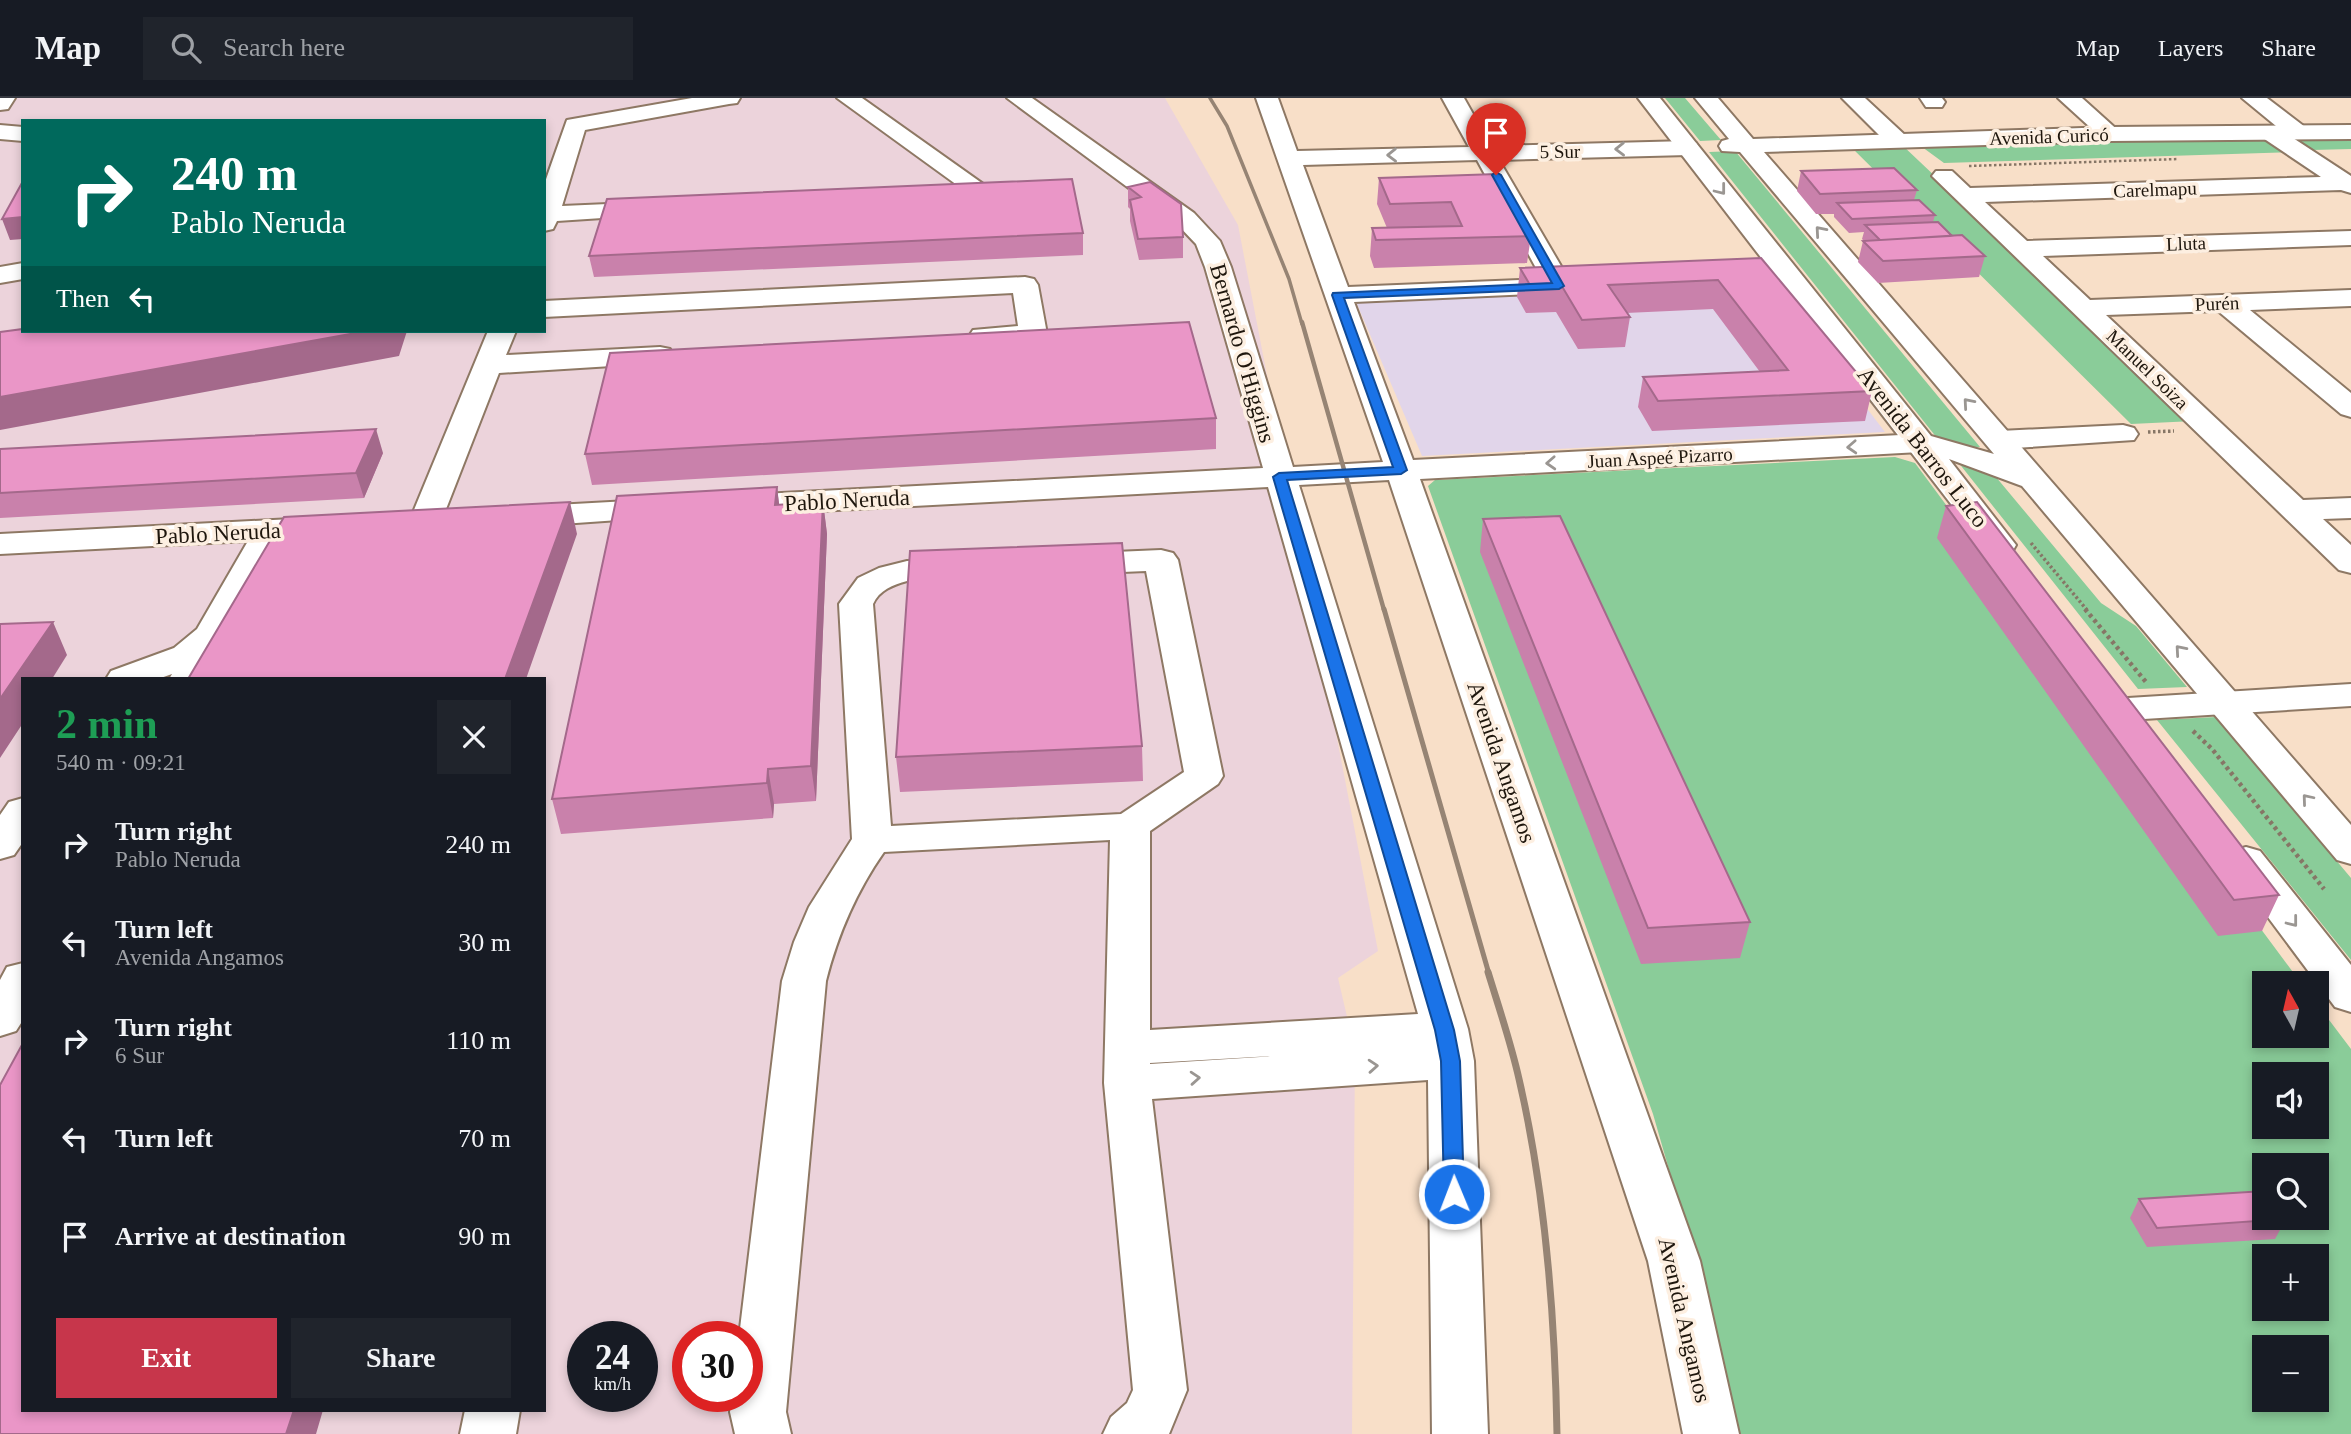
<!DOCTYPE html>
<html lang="en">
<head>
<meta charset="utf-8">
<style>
  body { margin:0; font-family:"Times New Roman",serif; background:#20242c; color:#f1f3f6; height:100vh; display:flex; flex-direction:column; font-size:26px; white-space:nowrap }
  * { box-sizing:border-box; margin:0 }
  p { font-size:23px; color:#9ea1a6 }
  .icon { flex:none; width:38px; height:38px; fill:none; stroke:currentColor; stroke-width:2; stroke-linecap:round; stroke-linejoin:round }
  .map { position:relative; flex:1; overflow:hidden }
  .panel { position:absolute; left:21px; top:579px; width:525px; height:735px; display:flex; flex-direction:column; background:#171b24; border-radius:0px; box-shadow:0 4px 10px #0003 }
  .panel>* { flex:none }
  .top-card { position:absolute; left:21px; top:21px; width:525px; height:214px; border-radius:0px; box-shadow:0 4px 10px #0003; background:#00695c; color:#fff; overflow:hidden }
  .needle { width:46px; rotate:352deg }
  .fabs { position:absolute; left:2252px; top:873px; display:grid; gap:14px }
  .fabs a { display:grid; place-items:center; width:77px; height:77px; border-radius:0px; background:#171b24; box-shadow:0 4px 10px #0003; font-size:35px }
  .speed { position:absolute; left:567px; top:1223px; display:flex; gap:14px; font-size:35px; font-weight:700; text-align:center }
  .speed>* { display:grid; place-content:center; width:91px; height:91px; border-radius:50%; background:#171b24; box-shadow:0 4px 10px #0003; line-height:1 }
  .speed small { font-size:18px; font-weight:400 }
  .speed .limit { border:10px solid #d22; background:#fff; color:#111 }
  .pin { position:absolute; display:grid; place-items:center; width:60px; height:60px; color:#fff; margin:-72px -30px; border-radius:50% 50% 50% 0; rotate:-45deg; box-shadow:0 0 7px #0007 }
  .pin .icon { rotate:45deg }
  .me { position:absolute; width:77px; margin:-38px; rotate:359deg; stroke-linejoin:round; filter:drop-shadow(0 0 5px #0008) }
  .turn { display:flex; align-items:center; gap:24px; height:147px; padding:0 35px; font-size:32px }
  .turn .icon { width:91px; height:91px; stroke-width:2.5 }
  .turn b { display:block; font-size:49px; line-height:60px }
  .then { display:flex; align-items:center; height:66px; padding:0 35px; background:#0003; gap:14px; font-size:26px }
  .round { display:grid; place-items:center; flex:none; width:74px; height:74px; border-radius:0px; background:#20242c }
  .head { display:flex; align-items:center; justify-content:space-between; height:119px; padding:0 35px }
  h1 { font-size:42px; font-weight:800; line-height:52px; color:#1e9e55 }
  .primary-button { display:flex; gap:14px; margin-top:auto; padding:14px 35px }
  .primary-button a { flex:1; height:80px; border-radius:0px; background:#c7364b; color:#fff; font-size:28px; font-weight:800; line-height:80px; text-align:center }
  .primary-button a+a { background:#20242c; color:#f1f3f6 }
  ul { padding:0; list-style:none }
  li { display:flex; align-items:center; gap:21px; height:98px; padding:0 35px }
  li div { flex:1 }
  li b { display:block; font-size:26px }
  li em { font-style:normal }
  header { display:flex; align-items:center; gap:42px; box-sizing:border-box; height:98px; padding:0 35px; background:#171b24; border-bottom:2px solid #363941 }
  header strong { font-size:33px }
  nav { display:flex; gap:38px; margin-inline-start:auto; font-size:24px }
  .search { width:490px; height:63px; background:#20242c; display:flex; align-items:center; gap:18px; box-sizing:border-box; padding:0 24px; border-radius:0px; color:#9ea1a6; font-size:26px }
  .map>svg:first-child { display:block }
  .industrial { fill:#ecd3db; fill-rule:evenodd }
  .education { fill:#e1d5ea }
  .green { fill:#8acc99; fill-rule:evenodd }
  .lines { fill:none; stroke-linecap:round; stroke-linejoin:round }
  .minor-casing { stroke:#8e7864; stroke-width:4 }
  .major-casing { stroke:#8e7864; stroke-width:4 }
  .path-far2 { stroke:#867666; stroke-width:2.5; stroke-dasharray:2.5 2.5; stroke-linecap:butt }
  .path-far1 { stroke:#867666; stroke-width:3.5; stroke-dasharray:2.5 2.5; stroke-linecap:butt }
  .path { stroke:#867666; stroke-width:4.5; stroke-dasharray:3.5 3.5; stroke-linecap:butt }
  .minor { fill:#fff; fill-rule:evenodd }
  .major { fill:#fff; fill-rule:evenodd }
  .rail-far3 { stroke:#968474; stroke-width:3.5 }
  .rail-far2 { stroke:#968474; stroke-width:4.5 }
  .rail-far1 { stroke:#968474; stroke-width:5 }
  .rail { stroke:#968474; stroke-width:7 }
  .wall { fill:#c981ab }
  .shaded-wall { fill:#a4698b }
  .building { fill:#ea96c7; stroke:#a4698b; stroke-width:2 }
  .oneway { stroke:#9a9692 }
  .route { fill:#1a73e8; stroke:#114b97; stroke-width:2 }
  .labels { text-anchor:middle; stroke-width:7; stroke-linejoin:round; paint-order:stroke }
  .far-street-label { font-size:19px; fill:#1e160d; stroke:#fdefe1 }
  .street-label { font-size:23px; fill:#1e160d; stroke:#fdefe1 }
</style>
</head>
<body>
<header>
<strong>Map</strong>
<div class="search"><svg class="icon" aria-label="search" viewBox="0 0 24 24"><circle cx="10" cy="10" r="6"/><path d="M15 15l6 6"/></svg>Search here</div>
<nav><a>Map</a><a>Layers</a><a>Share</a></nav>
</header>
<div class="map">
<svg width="2351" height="1336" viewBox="0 0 2351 1336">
  <rect width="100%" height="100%" fill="#f8dfc8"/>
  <path class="industrial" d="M0,0H1165L1238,127L1378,853L1338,880L1355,953L1352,1336H0ZM23,23H544V233H23ZM23,581H544V1312H23ZM583,1239H642V1298H583ZM688,1239H747V1298H688Z"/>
  <path class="education" d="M1771,185L1885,334L1422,358L1356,204Z"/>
  <path class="green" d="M1665,0H1685L1721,42L1700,43Z
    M2267,38L2292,54L1944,65L1918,46Z
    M2286,40H2351V51L2312,52Z
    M1901,46L2194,323L2131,326L1851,49Z
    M1735,53L1980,349L1945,350L1709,54Z
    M1895,359L1915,365L2301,885L2264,886V938H2317V906L2351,951V1336H1738L1701,1183L1653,1016L1428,388L1435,382ZM2264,976H2317V1029H2264ZM2264,1068H2317V1120H2264ZM2264,1158H2317V1211H2264ZM2264,1250H2317V1302H2264Z
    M1958,364L1996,379L2101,505L2136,528L2187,589L2138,591Z
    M2216,619L2351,780V862L2157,622Z"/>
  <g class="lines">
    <g class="minor-casing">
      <path id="minor" d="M0,0H15L8,11L0,12Z
        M692,0H740L737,5L729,6L585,32L562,108L654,104L663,106L666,111L663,116L557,123L553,131L544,133V87L567,22Z
        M837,0H862L993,93L989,98L942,102L934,100L930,95L934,90L957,87Z
        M1007,0H1032L1194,115L1220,143L1231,169L1293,369L1383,364L1256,0H1278L1297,53L1469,49L1442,0H1464L1491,48L1688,43L1696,45L1699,50L1696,55L1688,57L1499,62L1568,180L1578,182L1582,188L1578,194L1354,204L1413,362L1920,336L1931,339L1935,345L1931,351L1920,354L1420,381L1700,1163L1739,1336H1683L1648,1163L1389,382L1299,387L1468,931L1474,963L1488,1336H1432L1428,982L1152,1001L1187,1292L1169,1336H1103L1111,1319L1127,1305L1133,1292L1104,985L1110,742L884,754C856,794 838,836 826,883L786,1314L791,1336H735L730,1314L732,1298H747V1239H739L782,883L794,844L809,809L852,741L839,506L858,480L879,470L907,463L1161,452L1173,455L1178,462L1223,678L1218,686L1150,733V932L1418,916L1268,389L726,418L715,415L710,408L715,401L726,398L1263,370L1205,169L1196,146L1176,125ZM1477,62L1542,181L1348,189L1303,67ZM1146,473L1184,674L1121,716L891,728L873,506C879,492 893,487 907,483ZM1290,957L1150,966V965Z
        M1842,0H1865L1907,39L1910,44L1907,49H1891Z
        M1920,0H1942L1945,4L1942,9H1926Z
        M2058,0H2082L2122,36L2119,41H2103Z
        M2242,0H2267L2305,29L2308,34L2305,39L2293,40L2351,78V95L2341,92L1985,104L2027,143L2351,133V147L2043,158L2090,202L2351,192V208L2250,212L2351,295V319L2341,316L2218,213L2106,217L2303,402L2351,400V420L2323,421L2351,447V475L2339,472L1932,78L1936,73H1952L1970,90L2321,79L2260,38L2257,33L2260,28H2276Z
        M0,27L23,29V43L0,41Z
        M23,165V181L0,185V169Z
        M1025,179L1034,181L1038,187L1047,236L1043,242C1022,247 994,249 973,244L969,238L973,232L1018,228L1013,195L544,219V203Z
        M488,233H516L506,257L660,249L670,251L674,257L670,263L660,265L499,275L441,424L436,431L425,434L414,431L409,424Z
        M2123,327L2134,330L2138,336L2134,342L2000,351L1989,348L1985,342L1989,336L2000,333Z
        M665,401L676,404L681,411L676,418L519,429L508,426L503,419L508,412L519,409Z
        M330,419L341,422L346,429L341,436L281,441L205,581H169L172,576L158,581H106L111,573L174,550L197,531L248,443L0,456V436Z
        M2351,586V608L2128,622L2115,619L2109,611L2115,603L2128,600Z
        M23,700V744L14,757L0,761V717L9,704Z
        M23,865V922L16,933L0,938V882L7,869Z
        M465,1312H520L516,1336H460Z"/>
    </g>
    <g class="major-casing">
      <path id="major" d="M1638,0H1660L1931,338L1994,356L1740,54L1722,53L1719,48L1722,43L1729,41L1695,0H1718L1753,41L2111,29L2351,27V41L2111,43L1764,54L2351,727V766L2337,762L2022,388L1949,361L2016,447L2012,454L2000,457L1988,454Z
        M2246,749L2260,753L2351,867V914L2335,909L2232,771L2226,762L2232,753Z"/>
    </g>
    <path class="path-far2" d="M1969,68L2178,61"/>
    <path class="path-far1" d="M2148,334L2174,333
      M2031,445L2087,512"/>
    <path class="path" d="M2085,511L2146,584
      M2193,633L2212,651L2324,791"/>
    <use href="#minor" class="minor"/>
    <use href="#major" class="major"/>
    <path class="rail-far3" d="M1210,0L1227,28L1289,181L1302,226"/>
    <path class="rail-far2" d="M1302,224L1384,512"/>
    <path class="rail-far1" d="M1384,511L1489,876"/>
    <path class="rail" d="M1488,874C1499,910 1511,945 1519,981C1546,1097 1555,1217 1557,1336"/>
  </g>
  <path class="wall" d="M1801,73L1917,92L1914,102L1935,117L1933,124L1952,138L1985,158L1979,179L1878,185L1858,164L1863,143H1864L1862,141L1864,134L1849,135L1834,119V116H1816L1797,93Z
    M1497,76L1531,138L1527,165L1374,170L1370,158L1372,130H1387L1377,106L1379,80Z
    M1150,84L1183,139V160L1139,162L1130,123V111L1128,109V89Z
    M1083,135V157L594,179L589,158Z
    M1761,160L1872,293L1865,323L1652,333L1638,309L1643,279L1760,274L1713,211L1626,215L1630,219L1625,249L1578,251L1556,214L1526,215L1517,199L1520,170Z
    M1216,320V351L592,387L585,356Z
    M0,351L383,355L364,400L0,420Z
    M777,389L779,407L823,404L827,436L816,703L774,706L773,720L561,736L552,701Z
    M1946,408L2279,797L2262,833L2218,838L1937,440Z
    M1483,421L1750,824L1740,860L1641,866L1480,454Z
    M1142,648L1143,683L900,694L896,659Z
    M2139,1101L2286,1121L2275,1141L2147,1149L2130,1120Z"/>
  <path class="shaded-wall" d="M23,119V141L10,142L2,121Z
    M367,233H407L399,258L0,332V299Z
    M376,331L383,355L364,400L356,375Z
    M777,389L781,421L775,407Z
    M570,404L577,436L526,581H505Z
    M823,404L827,436L816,703L811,668Z
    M53,524L67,557L52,581H23V625L0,660V601Z
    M768,671L774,706L773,720L767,685Z
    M294,1312H323L316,1336H286Z"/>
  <path class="building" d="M1894,70L1917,92L1820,96L1801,73Z
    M1497,76L1531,138L1376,142L1372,130L1462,128L1451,104L1390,106L1379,80Z
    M1072,81L1083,135L589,158L607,101Z
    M23,83V119L2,121Z
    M1150,84L1181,106L1183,139L1138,141L1130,102L1141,99L1128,89Z
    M1919,102L1935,117L1852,121L1837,105Z
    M1938,124L1952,138L1880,142L1865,127Z
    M1962,137L1985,158L1883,163L1863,143Z
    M1761,160L1872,293L1658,303L1643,279L1788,272L1718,182L1608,187L1630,219L1582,222L1560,185L1530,187L1520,170Z
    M1189,224L1216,320L585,356L610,255Z
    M23,231V233H367L0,299V234Z
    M376,331L356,375L0,395V351Z
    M777,389L775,407L823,404L811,668L768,671L767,685L552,701L617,398Z
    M570,404L505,581H188L284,419Z
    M1977,404L2279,797L2234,802L1946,408Z
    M1560,418L1750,824L1648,830L1483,421Z
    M1122,445L1142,648L896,659L910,453Z
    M53,524L0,601V526Z
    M23,945V1312H294L286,1336H0V987Z
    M2264,1093V1120H2285L2286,1121L2157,1130L2139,1101Z"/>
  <defs><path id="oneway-chevron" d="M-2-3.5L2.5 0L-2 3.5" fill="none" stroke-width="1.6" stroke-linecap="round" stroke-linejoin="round" transform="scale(1.75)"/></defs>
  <g class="oneway">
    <use href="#oneway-chevron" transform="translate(1620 51) rotate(179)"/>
    <use href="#oneway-chevron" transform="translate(1392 57) rotate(179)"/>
    <use href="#oneway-chevron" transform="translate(1721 92) rotate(52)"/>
    <use href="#oneway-chevron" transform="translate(1820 133) rotate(-131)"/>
    <use href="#oneway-chevron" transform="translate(1968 305) rotate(-131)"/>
    <use href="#oneway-chevron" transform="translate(1852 349) rotate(177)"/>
    <use href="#oneway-chevron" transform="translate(1551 365) rotate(177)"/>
    <use href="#oneway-chevron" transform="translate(2180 552) rotate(-131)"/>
    <use href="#oneway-chevron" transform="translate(2307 701) rotate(-130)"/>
    <use href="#oneway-chevron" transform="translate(2293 824) rotate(52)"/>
    <use href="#oneway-chevron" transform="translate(1373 968) rotate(-4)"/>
    <use href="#oneway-chevron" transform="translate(1195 980) rotate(-4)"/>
  </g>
  <path class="route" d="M1496,74L1501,77L1564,188L1559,191L1344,200L1407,372L1401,376L1287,382L1454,932L1460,963L1464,1096L1461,1102L1454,1104L1447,1102L1444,1096L1441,963L1435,932L1273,379L1279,375L1393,369L1332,197L1333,195L1552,185L1492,77Z"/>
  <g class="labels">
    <g class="far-street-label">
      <text transform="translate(2049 38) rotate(-2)" y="7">Avenida Curicó</text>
      <text transform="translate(1560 53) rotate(-1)" y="7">5 Sur</text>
      <text transform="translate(2155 91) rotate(-2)" y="7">Carelmapu</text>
      <text transform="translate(2186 145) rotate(-2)" y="7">Lluta</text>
      <text transform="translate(2217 205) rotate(-2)" y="7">Purén</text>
      <text transform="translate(2148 271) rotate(44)" y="7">Manuel Soiza</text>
      <text transform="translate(1660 359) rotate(-3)" y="7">Juan Aspeé Pizarro</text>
    </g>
    <g class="street-label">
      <text transform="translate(1243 255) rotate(74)" y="8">Bernardo O'Higgins</text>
      <text transform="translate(1923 349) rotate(52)" y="8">Avenida Barros Luco</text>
      <text transform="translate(847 402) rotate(-3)" y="8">Pablo Neruda</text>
      <text transform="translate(218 435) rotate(-3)" y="8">Pablo Neruda</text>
      <text transform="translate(1502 664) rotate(71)" y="8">Avenida Angamos</text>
      <text transform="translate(1685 1222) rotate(77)" y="8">Avenida Angamos</text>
    </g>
  </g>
</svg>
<div class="fabs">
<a><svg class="needle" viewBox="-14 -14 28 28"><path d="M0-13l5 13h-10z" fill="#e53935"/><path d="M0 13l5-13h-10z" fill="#9ea1a6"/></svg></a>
<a><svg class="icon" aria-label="sound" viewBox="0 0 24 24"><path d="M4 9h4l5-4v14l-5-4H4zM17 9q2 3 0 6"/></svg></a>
<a><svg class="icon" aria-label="search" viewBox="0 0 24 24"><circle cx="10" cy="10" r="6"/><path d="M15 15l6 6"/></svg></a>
<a>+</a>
<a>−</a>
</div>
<div class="speed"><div>24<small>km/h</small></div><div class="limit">30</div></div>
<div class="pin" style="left:1496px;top:77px;background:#d93025"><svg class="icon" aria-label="arrive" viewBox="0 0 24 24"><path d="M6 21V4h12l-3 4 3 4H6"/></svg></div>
<svg class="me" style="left:1454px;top:1096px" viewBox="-20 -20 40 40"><circle r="17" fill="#1a73e8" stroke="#fff" stroke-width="3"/><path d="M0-11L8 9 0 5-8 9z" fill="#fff"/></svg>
<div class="top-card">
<div class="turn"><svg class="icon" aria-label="right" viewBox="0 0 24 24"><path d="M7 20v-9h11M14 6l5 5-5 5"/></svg><div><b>240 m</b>Pablo Neruda</div></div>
<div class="then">Then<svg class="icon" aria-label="left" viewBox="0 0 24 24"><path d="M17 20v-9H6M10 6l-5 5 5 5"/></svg></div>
</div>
<section class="panel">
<div class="head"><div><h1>2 min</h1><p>540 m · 09:21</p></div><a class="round"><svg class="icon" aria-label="close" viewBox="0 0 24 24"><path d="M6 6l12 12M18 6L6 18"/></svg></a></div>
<ul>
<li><svg class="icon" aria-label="right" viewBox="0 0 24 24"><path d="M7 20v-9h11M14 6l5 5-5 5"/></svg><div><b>Turn right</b><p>Pablo Neruda</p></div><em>240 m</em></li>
<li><svg class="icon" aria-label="left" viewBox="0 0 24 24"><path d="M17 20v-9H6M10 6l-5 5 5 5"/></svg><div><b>Turn left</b><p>Avenida Angamos</p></div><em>30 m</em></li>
<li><svg class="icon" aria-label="right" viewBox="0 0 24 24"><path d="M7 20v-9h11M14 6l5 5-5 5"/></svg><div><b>Turn right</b><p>6 Sur</p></div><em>110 m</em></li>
<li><svg class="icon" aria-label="left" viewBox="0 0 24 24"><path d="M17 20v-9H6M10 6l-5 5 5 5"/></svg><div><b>Turn left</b></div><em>70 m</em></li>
<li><svg class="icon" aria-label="arrive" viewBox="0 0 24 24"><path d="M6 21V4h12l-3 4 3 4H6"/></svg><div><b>Arrive at destination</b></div><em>90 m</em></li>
</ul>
<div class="primary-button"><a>Exit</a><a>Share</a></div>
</section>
</div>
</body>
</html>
